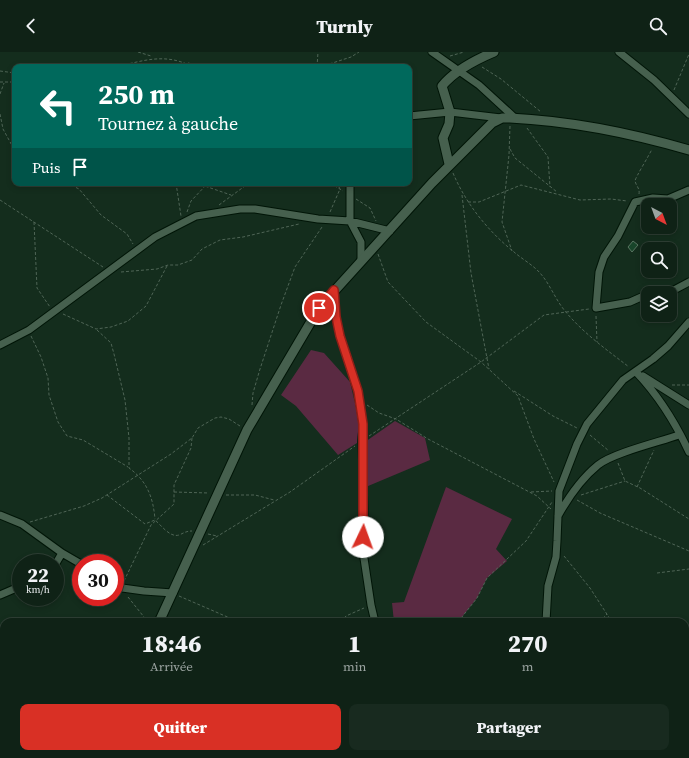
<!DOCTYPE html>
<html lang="fr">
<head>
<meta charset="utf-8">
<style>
  body { margin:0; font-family:"Source Serif 4",serif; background:#182a1f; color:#f1f3f6; height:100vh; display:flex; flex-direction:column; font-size:15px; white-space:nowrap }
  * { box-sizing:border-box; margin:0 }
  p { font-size:13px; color:#9ba4a1 }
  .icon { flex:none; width:22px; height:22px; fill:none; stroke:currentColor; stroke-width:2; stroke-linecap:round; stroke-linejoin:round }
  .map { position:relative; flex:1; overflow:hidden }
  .drawer { position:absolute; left:0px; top:566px; width:689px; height:140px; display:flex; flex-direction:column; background:#0f2216; border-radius:12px 12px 0 0; box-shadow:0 2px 6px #0003,0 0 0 1px #2f3f35 }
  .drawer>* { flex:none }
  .guide { position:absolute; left:12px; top:12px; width:400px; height:122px; border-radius:8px; box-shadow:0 2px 6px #0003,0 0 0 1px #2f3f35; background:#00695c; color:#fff; overflow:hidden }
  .needle { width:26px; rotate:139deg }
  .buttons { position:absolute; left:641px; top:146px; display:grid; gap:8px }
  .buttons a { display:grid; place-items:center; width:36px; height:36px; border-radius:8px; background:#0f2216; box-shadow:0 2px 6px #0003,0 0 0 1px #2f3f35; font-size:20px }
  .speed { position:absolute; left:12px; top:502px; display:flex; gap:8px; font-size:20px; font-weight:700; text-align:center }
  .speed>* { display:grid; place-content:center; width:52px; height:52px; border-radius:50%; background:#0f2216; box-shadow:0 2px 6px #0003,0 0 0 1px #2f3f35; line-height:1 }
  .speed small { font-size:10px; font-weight:400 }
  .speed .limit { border:6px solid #d22; background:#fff; color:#111 }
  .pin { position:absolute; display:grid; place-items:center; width:34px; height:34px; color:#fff; margin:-17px; border:2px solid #fff; border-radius:50%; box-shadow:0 1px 4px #0007 }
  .me { position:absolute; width:44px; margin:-22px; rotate:3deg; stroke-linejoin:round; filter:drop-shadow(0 0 3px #0008) }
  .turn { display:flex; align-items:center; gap:14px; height:84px; padding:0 20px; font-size:18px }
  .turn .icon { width:52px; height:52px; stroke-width:2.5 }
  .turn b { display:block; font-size:28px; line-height:34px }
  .then { display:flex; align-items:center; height:38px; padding:0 20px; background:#0003; gap:8px; font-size:15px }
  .eta { display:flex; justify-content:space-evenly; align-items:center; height:68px; text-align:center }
  .eta b { font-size:24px; font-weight:800; line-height:28px }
  .cta { display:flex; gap:8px; margin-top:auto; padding:8px 20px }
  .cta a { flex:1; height:46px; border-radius:8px; background:#d93025; color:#fff; font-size:16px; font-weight:800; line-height:46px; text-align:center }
  .cta a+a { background:#182a1f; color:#f1f3f6 }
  header { display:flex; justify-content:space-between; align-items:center; height:52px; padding:0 20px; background:#0f2216; font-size:18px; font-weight:800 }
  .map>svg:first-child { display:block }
  .green { fill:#5a2a42 }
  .building { fill:#18452a; stroke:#5a7562 }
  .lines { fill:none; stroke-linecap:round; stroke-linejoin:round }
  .minor-casing { stroke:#001507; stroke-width:9 }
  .tertiary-casing { stroke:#001507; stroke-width:11 }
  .path { stroke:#4f6556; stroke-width:1; stroke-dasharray:3 2; stroke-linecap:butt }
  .minor { stroke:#46604e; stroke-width:7 }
  .tertiary { stroke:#46604e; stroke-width:9 }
  .route-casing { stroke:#8d1f18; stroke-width:10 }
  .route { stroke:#d93025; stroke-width:7 }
</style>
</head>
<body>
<header><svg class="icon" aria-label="back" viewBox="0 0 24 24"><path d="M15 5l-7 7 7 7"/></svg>Turnly<svg class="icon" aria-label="search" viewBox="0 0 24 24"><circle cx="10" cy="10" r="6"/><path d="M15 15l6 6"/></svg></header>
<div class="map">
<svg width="689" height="706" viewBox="0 0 689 706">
  <rect width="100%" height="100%" fill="#142d1d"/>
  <path class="green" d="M311,298L324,301L350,330L359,368L357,391L338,403L296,354L281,343Z
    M395,369L425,386L430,408L361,437L362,392Z
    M446,435L512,467L496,497L507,509L487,526L477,546L458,570H416L408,567L407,570H394L392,551L404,550Z"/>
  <path class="building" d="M633,189L638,193L632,200L628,195Z"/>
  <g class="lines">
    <g class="minor-casing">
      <path id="minor" d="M432,0L479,33L515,66
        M619,0L654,28L689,62
        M409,64L450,60L501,66
        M350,131V169L361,190V209
        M334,239L336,265L340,284L358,339L363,372L362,389L364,461L362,493L371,553L375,570
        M652,241L674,238L689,230
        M648,242L630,250L596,256L599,220L604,205L618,184L635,150L653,146L668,147L689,138
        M0,293L29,278L155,185L196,164L240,157H255L318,167L350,169L390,179
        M636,320C657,342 676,372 689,400
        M643,324L689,353
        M0,463L22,472L62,501L81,512
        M558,464C568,446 582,426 598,413C613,401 659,390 679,383
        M55,513L62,501
        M115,535L144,539L173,541
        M0,543L21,534
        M546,570L548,534L556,505L557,489L559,439L577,392L587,372L623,328L653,307L668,294L689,270
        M685,670L689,669
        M90,706L91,702
        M334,706L340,702
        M532,706V702
        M545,706L553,702
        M617,706L621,702"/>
    </g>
    <g class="tertiary-casing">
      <path id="tertiary" d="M449,112L443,86L449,72L450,60L442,34C455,18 475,8 494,0
        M159,570L247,378L319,256L432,131L492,71L502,66H510C570,69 631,81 689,98
        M65,706L70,702"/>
    </g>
    <path class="path" d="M138,0L151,4
      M450,4L464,0
      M188,11L205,15
      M115,15C143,9 165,0 193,15
      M317,15L318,0
      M320,15L351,5L359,0
      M482,15L501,27L541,60
      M0,19L15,21
      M0,30H15
      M674,38L689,2
      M0,42L4,31
      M0,62L3,77L15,99
      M510,74L509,103L502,170L512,199
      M527,76L548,105L550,135
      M510,97L515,106L557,140
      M453,121C466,152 488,179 514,200C522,207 533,213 540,221C550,232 555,247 565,259C583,281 607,298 629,315
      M67,131L79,137L101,163L127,182L133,192
      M176,131L181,164
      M196,131L231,143
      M330,131L343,139
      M639,142C640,136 636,134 635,129C635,126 650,102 652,97
      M462,143L471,221L489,317
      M356,147L370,156L376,169
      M0,148L103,215
      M468,150H479L521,133L580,148L611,147L627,149
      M219,153L249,131
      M187,160L191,149L208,131
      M330,160L340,137L337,131
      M34,170L37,236L50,255
      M378,202L388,230L426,270L481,310L518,344L534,387L554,430
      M121,220L157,217L168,213H178L192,208L202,197L220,188L243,185L299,172
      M63,262L96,277L111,275L128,269L146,254L167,214
      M596,264L597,290
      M97,278L111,291L114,302L125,348L129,386V416C147,429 153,445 155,467
      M31,284L41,305L48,326L49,343L58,370L67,384L83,388L128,415
      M672,333H689
      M514,339L553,364L577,376
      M252,353L253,341L260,317L281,253L295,215L322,175
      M367,353L379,361L396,367L428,387L537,444L551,457
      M590,383L609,399
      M369,384L481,310L544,263L589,257
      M618,411L625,429L640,436L689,467
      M637,435L654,398
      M174,440L209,441
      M531,440L552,439
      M107,443L145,472L155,468C161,473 170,486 179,483C184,481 186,479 192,479
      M226,443H255L274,448
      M581,443L625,429
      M577,448L600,461L689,499
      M30,470L84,454L102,446L171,402L192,386L198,376L215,366L221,365L229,367L240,374
      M208,482L217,484
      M203,493L290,440L355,394
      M564,504L590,536L612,570
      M657,521L689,517
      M124,529L151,473L174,452V433L191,396L192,386
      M179,544L239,570
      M128,545L148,570
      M341,570L346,564L364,556
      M458,570L477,546L487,526L526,489L552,450
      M599,570L607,562
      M685,601L689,597
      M685,627L689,628
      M685,652L689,650
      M179,702L198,706
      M471,702L476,706
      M483,706L485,702
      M683,706L689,698"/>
    <use href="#minor" class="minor"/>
    <use href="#tertiary" class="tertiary"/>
  </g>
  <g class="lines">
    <g class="route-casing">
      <path id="route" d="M319,256L334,238L336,265L340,284L358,339L363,372V485"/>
    </g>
    <use href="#route" class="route"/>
  </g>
</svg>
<div class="buttons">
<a><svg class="needle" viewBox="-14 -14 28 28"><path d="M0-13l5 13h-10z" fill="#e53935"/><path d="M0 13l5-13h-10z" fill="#9ba4a1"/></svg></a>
<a><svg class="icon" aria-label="search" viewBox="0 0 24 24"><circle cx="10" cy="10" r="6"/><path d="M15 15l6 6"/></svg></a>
<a><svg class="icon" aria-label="layers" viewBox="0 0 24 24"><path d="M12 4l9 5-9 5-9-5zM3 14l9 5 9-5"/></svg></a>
</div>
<div class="speed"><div>22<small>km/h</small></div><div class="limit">30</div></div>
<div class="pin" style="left:319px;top:256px;background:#d93025"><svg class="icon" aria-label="arrive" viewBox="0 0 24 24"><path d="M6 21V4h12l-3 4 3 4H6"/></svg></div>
<svg class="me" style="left:363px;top:485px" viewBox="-20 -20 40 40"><circle r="19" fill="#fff"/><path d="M0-13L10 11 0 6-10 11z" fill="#d93025"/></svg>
<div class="guide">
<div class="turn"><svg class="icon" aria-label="left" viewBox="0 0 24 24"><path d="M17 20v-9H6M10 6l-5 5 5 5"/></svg><div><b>250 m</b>Tournez à gauche</div></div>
<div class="then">Puis<svg class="icon" aria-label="arrive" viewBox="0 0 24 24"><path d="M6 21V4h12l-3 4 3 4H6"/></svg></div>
</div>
<section class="drawer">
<div class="eta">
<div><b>18:46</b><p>Arrivée</p></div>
<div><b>1</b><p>min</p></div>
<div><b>270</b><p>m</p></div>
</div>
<div class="cta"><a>Quitter</a><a>Partager</a></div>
</section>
</div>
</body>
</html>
